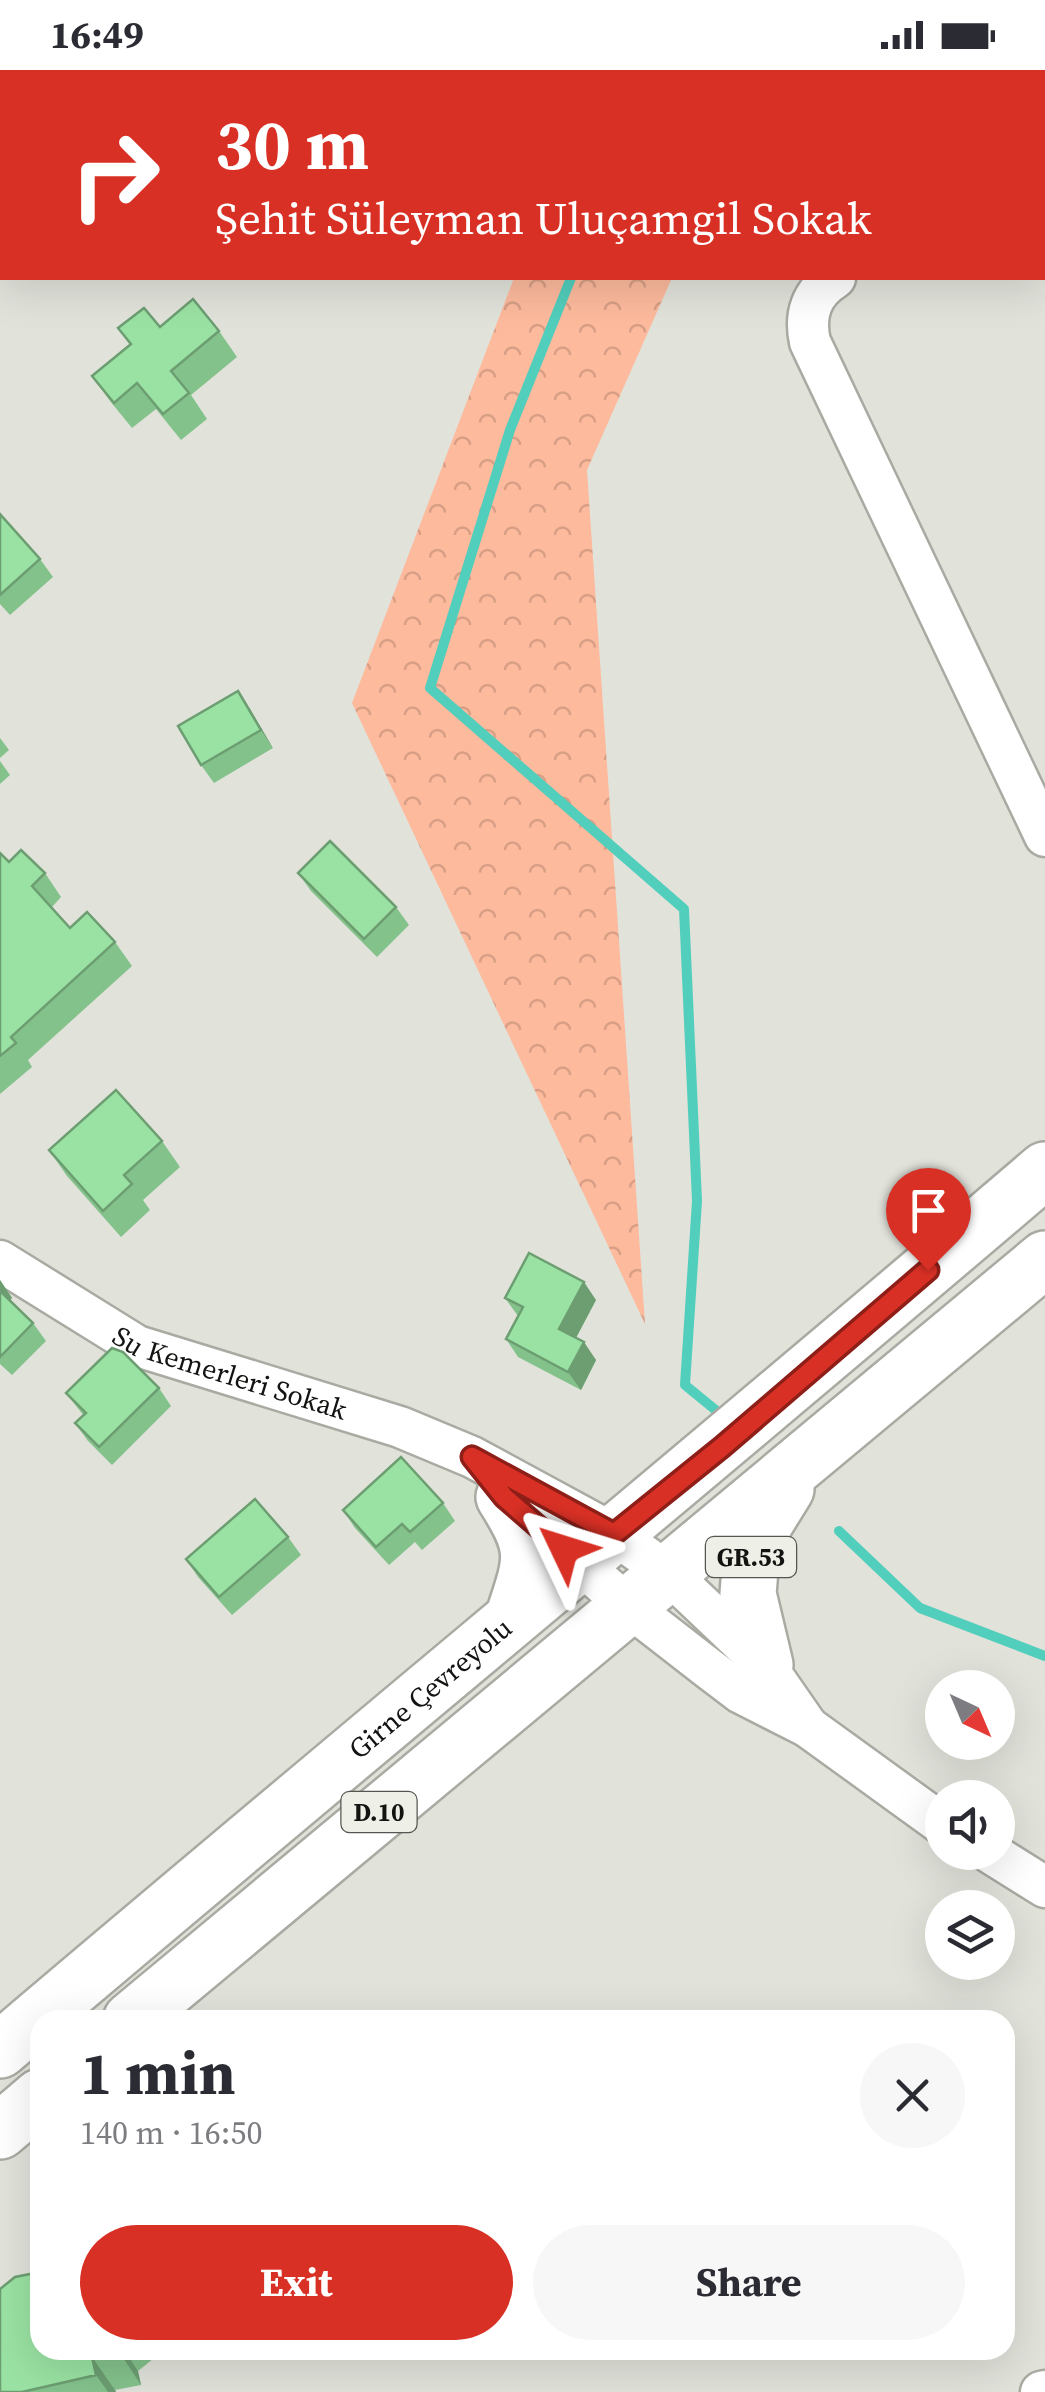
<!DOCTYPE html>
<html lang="en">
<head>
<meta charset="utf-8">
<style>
  body { margin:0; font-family:"Source Serif 4",serif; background:#f7f7f7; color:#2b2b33; height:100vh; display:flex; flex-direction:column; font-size:38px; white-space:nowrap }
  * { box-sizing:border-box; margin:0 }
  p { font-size:32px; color:#7c7c81 }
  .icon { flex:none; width:55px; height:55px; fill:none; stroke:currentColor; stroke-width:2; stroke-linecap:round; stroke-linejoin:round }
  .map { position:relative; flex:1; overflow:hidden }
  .sheet { position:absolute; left:30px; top:1940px; width:985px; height:350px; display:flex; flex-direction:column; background:#fff; border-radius:30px; box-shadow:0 10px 40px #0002 }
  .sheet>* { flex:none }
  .hud { position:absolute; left:0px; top:0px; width:1045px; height:210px; box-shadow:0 10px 40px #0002; background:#d93025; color:#fff; overflow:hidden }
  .needle { width:65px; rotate:136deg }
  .fabs { position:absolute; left:925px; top:1600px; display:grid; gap:20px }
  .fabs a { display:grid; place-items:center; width:90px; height:90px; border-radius:50%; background:#fff; box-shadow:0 10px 40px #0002; font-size:50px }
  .pin { position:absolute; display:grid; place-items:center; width:85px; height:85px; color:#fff; margin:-102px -42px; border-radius:50% 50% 50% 0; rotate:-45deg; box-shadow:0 0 10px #0007 }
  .pin .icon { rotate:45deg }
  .me { position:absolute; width:110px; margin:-55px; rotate:311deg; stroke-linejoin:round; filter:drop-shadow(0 0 8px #0008) }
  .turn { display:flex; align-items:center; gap:35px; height:210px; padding:0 50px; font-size:45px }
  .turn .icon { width:130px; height:130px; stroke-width:2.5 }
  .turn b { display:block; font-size:70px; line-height:85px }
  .round { display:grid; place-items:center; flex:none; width:105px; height:105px; border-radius:52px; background:#f7f7f7 }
  .summary { display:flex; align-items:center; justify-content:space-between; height:170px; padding:0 50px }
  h1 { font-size:60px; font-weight:700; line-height:75px }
  .primary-button { display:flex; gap:20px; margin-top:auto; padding:20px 50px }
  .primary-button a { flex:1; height:115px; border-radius:60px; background:#d93025; color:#fff; font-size:40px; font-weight:700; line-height:115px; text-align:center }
  .primary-button a+a { background:#f7f7f7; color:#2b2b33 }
  .status { display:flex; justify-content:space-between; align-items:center; height:70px; padding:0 50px; background:#fff; direction:ltr }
  .status svg { height:28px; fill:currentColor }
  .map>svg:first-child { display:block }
  .forest { fill:url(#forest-crowns) }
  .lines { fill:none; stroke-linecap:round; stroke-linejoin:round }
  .stream { stroke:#52cebc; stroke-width:10 }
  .minor-casing { stroke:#a9aaa2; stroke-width:45 }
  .highway-casing { stroke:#a9aaa2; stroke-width:60 }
  .minor { stroke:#fff; stroke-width:40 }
  .highway { stroke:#fff; stroke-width:55 }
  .wall { fill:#84c28c }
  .shaded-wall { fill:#6c9e72 }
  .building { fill:#9ae2a3; stroke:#6c9e72; stroke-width:2.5 }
  .route-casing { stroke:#8d1f18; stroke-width:25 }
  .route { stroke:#d93025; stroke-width:18 }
  .labels { text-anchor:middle; stroke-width:10; stroke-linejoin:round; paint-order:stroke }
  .shield { fill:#eeefe7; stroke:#555651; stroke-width:2.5 }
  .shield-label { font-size:25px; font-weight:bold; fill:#131411 }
  .street-label { font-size:28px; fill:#131411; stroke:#eeefe7 }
</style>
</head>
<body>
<div class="status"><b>16:49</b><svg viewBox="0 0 49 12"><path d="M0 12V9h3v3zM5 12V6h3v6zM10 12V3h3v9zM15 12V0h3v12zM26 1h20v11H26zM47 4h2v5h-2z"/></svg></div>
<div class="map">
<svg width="1045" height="2322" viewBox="0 0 1045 2322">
  <defs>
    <pattern id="forest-crowns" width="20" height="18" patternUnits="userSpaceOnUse" patternTransform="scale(2.5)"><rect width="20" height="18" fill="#fdba9d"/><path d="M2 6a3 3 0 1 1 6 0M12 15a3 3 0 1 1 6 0" fill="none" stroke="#d89f86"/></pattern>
  </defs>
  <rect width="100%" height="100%" fill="#e1e2da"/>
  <path class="forest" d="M514,208H672L587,400L645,1254L352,633Z"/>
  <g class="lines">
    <path class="stream" d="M654,2L655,0
      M571,208L510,360L430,618L684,839L697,1131L685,1315L718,1342
      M839,1461L920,1538L1045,1586"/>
    <g class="minor-casing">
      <g id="minor">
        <path d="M215,2L218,0"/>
        <path d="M1042,117L1045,116"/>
        <path d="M0,170L2,168"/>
        <path d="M835,208C811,223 804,245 810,272L1045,766"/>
        <path id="s1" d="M0,1191L137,1276L400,1357L472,1387L614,1464L667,1502L765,1595L808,1657"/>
        <path d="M514,1435L627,1535L708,1598L741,1623L808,1657L942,1754"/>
        <path d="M989,1782L1045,1817"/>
        <path d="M1041,2322L1045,2321"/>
      </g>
    </g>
    <g class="highway-casing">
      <g id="highway">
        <path d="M504,1427C537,1479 533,1488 514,1545"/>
        <path d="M765,1595L748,1524L752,1474L786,1419"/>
        <path d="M131,1950L1045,1189"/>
        <path id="s2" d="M0,1980C347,1685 699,1396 1045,1100"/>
        <path d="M0,2061L40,2027"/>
      </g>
    </g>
    <use href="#minor" class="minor"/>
    <use href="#highway" class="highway"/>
  </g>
  <path class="wall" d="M306,0H370L366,2H308Z
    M160,257L219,261L237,287L191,325L207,349L181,370L156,339L132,358L110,331L92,306L130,275L118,258Z
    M0,444L40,489L53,507L10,545L0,534Z
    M238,621L273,678L214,713L201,695Z
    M0,668L9,680L0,688Z
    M0,691L10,705L0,714Z
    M0,783L9,792L45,803L61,827L52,837L70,858L115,872L132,896L28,990L32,997L0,1024Z
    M298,803L396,837L409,855L377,887L311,821Z
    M162,1071L180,1097L143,1130L150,1140L121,1167L67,1106L49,1080Z
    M0,1210L12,1228L10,1230L33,1253L46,1271L12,1305L0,1294Z
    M505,1228L596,1230L576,1268L596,1290L581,1320L518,1287L506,1269L518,1246Z
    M159,1318L171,1336L112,1395L88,1371L75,1353L84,1346L66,1323Z
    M443,1433L455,1451L422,1480L415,1472L389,1495L355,1458L343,1440Z
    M288,1467L301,1485L232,1545L198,1507L186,1489Z
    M40,2280H164L138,2301L141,2315L115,2320L116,2322H0Z"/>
  <path class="shaded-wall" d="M238,621L250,639L273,678L261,660Z
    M0,1210L12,1228L7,1233L0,1223Z
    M584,1212L596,1230L571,1277L559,1259Z
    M584,1272L596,1290L581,1320L568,1302Z
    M118,2280H124L138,2301L141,2315Z
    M92,2287L115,2320L116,2322H108L96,2305Z"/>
  <path class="building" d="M306,0H330L326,2H308Z
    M507,0H532L534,2H503Z
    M193,229L219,261L171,301L189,323L163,344L137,313L114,333L92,306L131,274L118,258L144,238L160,257Z
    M0,444L40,489L0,525Z
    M238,621L261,660L201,695L178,656Z
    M330,771L396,837L364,869L298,803Z
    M21,780L45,803L32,816L70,858L87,842L115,872L11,967L16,973L0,986V783L9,792Z
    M116,1020L162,1071L124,1105L132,1114L103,1141L49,1080Z
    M529,1183L584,1212L559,1259L584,1272L568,1302L506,1269L523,1237L505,1228Z
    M0,1221L33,1253L0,1287Z
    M112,1278L123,1282L159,1318L99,1377L75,1353L86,1343L66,1323Z
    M401,1387L443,1433L410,1462L402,1454L376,1477L343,1440Z
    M255,1429L288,1467L219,1527L186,1489Z
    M40,2202V2280H118V2282L92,2287L96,2305L22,2322H0V2219L15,2207Z"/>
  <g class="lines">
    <g class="route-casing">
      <path id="route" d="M564,1479L504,1427L472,1387L614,1464L722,1377L928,1200"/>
    </g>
    <use href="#route" class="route"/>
  </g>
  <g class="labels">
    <g class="shield">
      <rect x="706" y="1467" width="90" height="40" rx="8"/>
      <rect x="341.5" y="1722" width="75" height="40" rx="8"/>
    </g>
    <g class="shield-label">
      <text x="751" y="1496">GR.53</text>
      <text x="379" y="1751">D.10</text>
    </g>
    <g class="street-label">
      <text dy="10" stroke="none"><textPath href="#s1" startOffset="258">Su Kemerleri Sokak</textPath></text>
      <text dy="10" stroke="none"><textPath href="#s2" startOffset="562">Girne Çevreyolu</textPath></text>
    </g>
  </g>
</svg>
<div class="fabs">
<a><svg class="needle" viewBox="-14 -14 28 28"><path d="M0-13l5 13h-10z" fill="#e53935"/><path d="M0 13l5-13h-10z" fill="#7c7c81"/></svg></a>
<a><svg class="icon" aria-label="sound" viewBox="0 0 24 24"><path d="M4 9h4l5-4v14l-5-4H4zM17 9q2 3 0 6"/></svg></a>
<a><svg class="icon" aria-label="layers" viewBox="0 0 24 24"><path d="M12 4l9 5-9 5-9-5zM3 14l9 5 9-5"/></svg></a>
</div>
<div class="pin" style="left:928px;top:1200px;background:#d93025"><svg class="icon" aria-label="arrive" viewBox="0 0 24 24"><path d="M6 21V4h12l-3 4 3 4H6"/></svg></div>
<svg class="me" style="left:564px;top:1479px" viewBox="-20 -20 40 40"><path d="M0-17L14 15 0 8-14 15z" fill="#d93025" stroke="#fff" stroke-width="4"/></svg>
<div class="hud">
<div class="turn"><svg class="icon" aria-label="right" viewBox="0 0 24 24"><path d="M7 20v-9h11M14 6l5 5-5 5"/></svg><div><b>30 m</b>Şehit Süleyman Uluçamgil Sokak</div></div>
</div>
<section class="sheet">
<div class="summary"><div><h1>1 min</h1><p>140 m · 16:50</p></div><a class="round"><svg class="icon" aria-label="close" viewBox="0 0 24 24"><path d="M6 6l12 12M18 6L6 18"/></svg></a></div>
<div class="primary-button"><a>Exit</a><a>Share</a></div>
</section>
</div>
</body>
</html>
